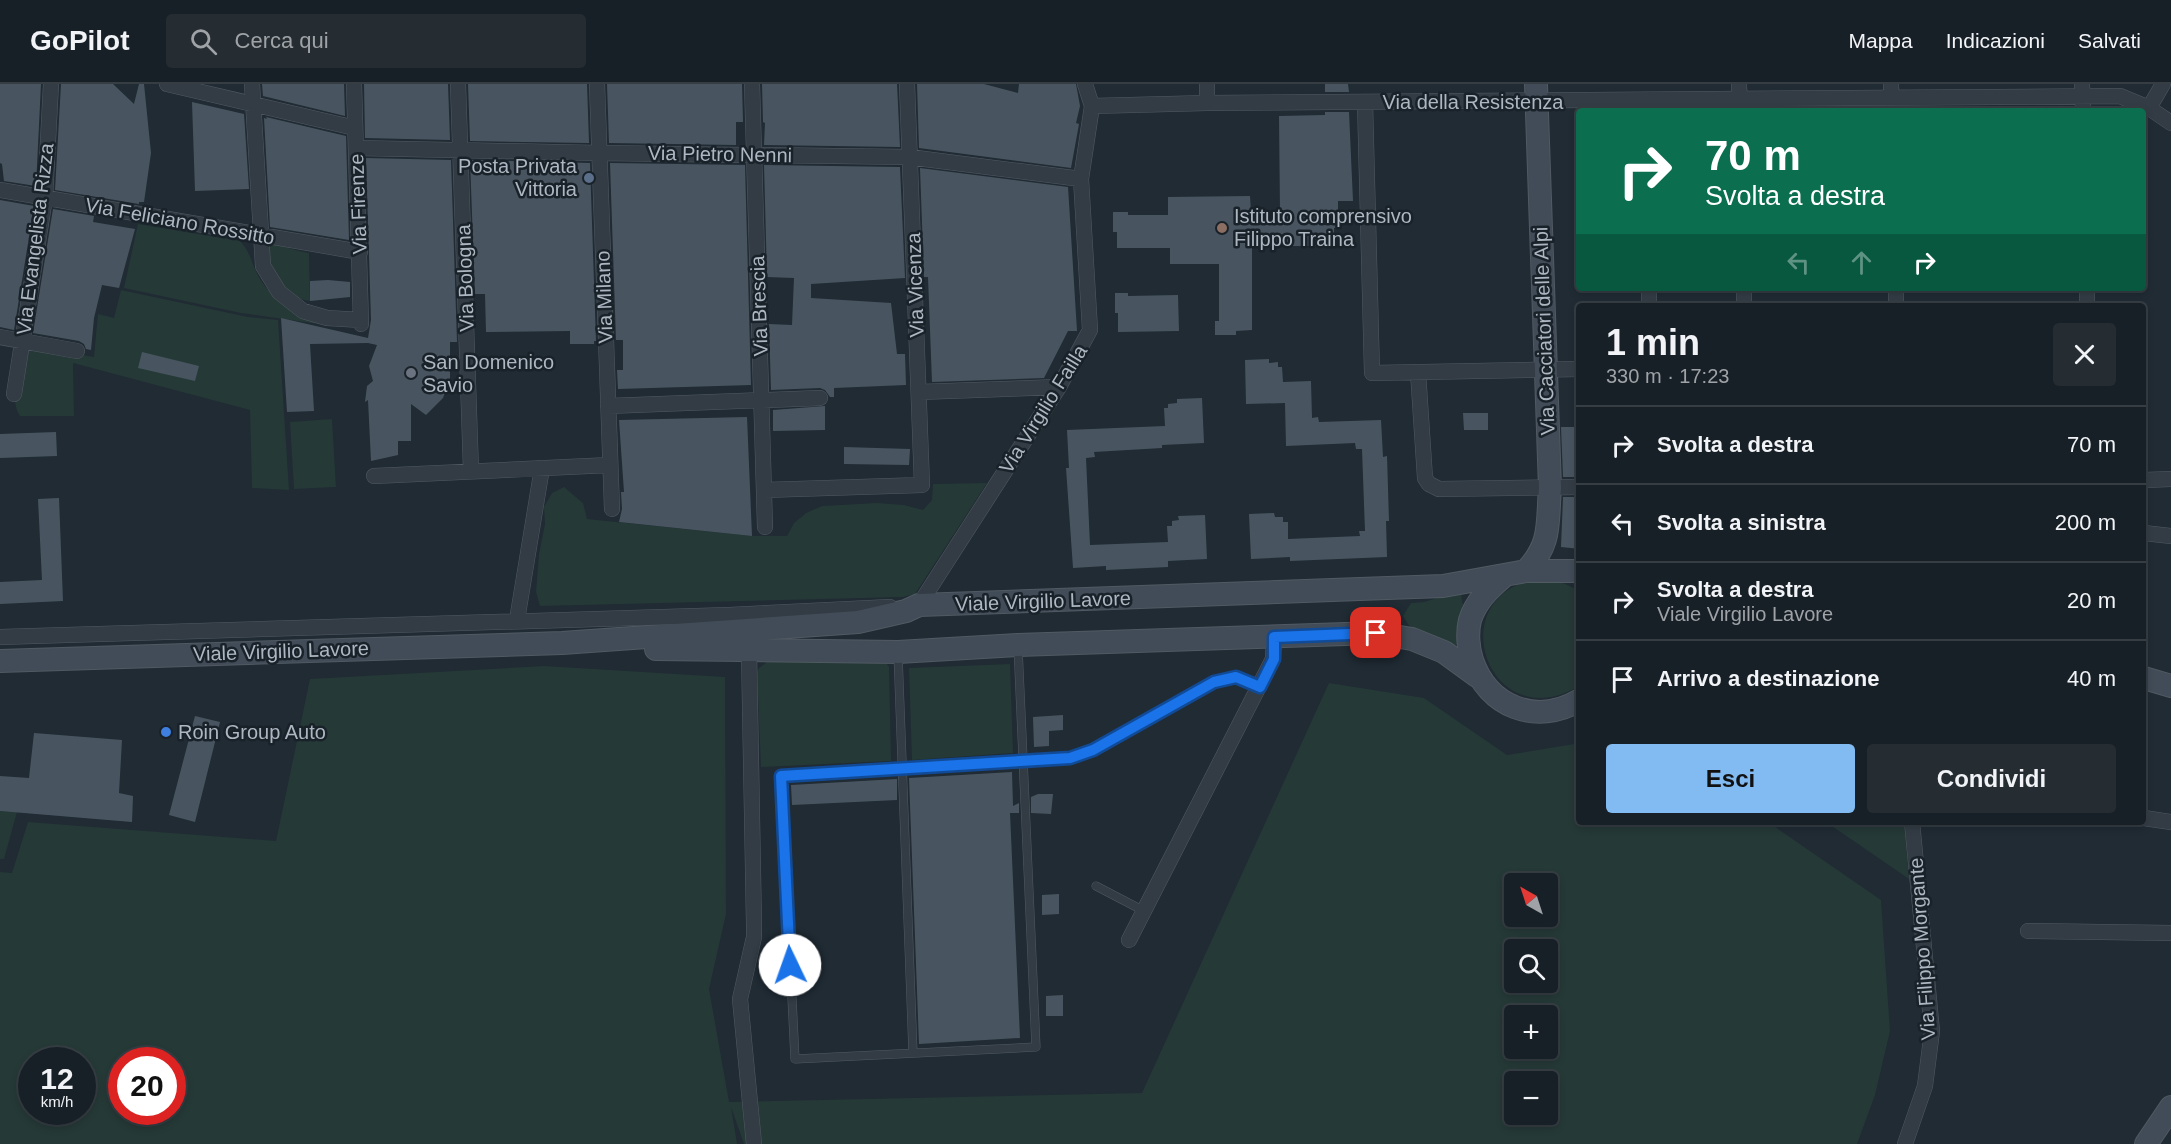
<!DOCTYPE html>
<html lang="it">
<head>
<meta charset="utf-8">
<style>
  body { margin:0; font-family:Helvetica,sans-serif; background:#252d33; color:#f1f3f6; height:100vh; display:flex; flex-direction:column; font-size:22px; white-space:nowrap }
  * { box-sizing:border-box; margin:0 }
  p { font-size:20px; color:#9fa3a7 }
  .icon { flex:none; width:33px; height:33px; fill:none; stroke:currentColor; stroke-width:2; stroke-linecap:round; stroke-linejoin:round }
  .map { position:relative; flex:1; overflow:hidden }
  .details { position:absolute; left:1576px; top:219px; width:570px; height:522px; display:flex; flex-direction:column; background:#182027; border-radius:6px; box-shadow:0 3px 9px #0003,0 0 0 2px #363e44 }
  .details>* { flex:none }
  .hud { position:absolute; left:1576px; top:24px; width:570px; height:183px; border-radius:6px; box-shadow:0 3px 9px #0003,0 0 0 2px #363e44; background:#0b6e4f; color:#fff; overflow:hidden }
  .needle { width:39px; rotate:321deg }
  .fabs { position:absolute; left:1504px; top:789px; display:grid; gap:12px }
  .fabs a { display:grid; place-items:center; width:54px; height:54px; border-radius:6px; background:#182027; box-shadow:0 3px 9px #0003,0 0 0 2px #363e44; font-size:30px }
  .speed { position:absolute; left:18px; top:963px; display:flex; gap:12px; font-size:30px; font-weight:700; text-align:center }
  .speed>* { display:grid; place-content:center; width:78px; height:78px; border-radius:50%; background:#182027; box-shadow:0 3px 9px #0003,0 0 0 2px #363e44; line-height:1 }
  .speed small { font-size:15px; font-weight:400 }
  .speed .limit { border:9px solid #d22; background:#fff; color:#111 }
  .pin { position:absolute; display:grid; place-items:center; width:51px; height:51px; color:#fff; margin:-26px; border-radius:12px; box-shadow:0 3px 9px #0006 }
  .me { position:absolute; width:66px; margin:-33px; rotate:357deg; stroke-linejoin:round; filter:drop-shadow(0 0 4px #0008) }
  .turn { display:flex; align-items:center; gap:21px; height:126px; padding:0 30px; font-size:27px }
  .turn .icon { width:78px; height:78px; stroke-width:2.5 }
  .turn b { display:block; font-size:42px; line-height:51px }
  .lanes { display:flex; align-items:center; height:57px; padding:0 30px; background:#0003; justify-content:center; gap:30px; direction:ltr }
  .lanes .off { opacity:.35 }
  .round { display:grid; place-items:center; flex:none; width:63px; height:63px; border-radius:6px; background:#252d33 }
  .summary { display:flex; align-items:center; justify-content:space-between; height:102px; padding:0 30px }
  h1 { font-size:36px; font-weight:700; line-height:45px }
  .cta { display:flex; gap:12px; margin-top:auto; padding:12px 30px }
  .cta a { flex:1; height:69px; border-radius:6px; background:#82baf2; color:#111; font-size:24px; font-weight:700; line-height:69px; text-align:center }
  .cta a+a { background:#252d33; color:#f1f3f6 }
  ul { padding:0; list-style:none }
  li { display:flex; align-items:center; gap:18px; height:78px; padding:0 30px; border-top:2px solid #363e44 }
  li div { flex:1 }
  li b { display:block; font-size:22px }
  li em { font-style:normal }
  header { display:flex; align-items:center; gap:36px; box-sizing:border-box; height:84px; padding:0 30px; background:#182027; border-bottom:2px solid #363e44 }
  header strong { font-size:28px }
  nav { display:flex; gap:33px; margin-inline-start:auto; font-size:21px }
  .search { width:420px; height:54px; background:#252d33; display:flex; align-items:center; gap:15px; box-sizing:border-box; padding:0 21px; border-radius:6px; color:#9fa3a7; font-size:22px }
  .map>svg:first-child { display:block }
  .green { fill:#253937; fill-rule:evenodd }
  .building { fill:#485560 }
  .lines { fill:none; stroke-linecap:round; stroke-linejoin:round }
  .lane-casing { stroke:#515a63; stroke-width:9 }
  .street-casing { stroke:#515a63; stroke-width:16 }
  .secondary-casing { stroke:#515a63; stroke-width:24 }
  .lane { stroke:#333c45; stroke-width:8 }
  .street { stroke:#333c45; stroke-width:15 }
  .secondary { stroke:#414c58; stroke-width:22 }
  .route-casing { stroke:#114b97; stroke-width:15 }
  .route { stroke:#1a73e8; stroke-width:10 }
  .service-dot { fill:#5c6f8a; stroke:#192129; stroke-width:2 }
  .education-dot { fill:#8d6e63; stroke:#192129; stroke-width:2 }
  .worship-dot { fill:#6b7280; stroke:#192129; stroke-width:2 }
  .shop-dot { fill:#3f7fe0; stroke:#192129; stroke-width:2 }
  .labels { text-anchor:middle; stroke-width:5; stroke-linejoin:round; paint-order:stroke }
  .street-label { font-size:20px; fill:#adb7c2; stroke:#192129 }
  .poi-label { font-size:20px; fill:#adb7c2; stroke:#192129; text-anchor:start }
</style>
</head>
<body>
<header>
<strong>GoPilot</strong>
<div class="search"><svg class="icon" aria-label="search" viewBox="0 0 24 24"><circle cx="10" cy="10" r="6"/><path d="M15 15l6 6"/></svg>Cerca qui</div>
<nav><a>Mappa</a><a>Indicazioni</a><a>Salvati</a></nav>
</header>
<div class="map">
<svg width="2171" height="1060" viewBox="0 0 2171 1060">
  <rect width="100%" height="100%" fill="#202b34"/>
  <path class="green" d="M138,140L240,157C252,170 252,182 260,195C275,219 295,229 319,240L241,229L124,204Z
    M272,160C285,162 295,167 309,169L310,217C284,214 277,191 265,170L267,162Z
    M121,206L248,233L278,236L289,406L252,404L250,326L73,279L74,332H20C8,316 21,280 25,261L94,273L98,230L114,234Z
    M332,335L336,403L294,405L290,338Z
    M987,399L915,510L903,513L540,522L536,508L539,470L545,440L544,423L552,409L564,403L583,419L587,435L752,452H787L794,439L806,429L822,422L877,419L904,421L923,426L932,416L933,400Z
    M1536,495C1553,496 1567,498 1579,508V602C1496,652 1445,532 1519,500C1524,498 1531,497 1536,495Z
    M1461,507L1462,518L1465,522L1458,560L1454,562L1412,546L1403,532L1411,519L1424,518L1437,514L1443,510Z
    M879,575L885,577L889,583L891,677L761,683L757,588L759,584L767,578Z
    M1010,580L1013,669L912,676L909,584Z
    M544,582L725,593L726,830L709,905L729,1018L1142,1009L1329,599L1424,614L1507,671L1574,660L1579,657L1580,738H1768L1881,816L1890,947L1875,1011L1857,1060H744L731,1023L737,1060H0V788L12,789L28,738L276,757L310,595ZM1515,800H1548V832H1515ZM1515,866H1548V898H1515ZM1515,932H1548V964H1515ZM32,976H82V1028H32ZM122,976H172V1028H122ZM1515,998H1548V1030H1515Z
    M0,727L17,728L4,775H0Z
    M1826,738H1904L1909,795Z"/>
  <path class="building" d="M0,0H41L36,102L4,97L2,80L0,79Z
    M61,0H113L134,20L139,0H144L151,69L144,118H139V120L55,106Z
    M262,0H344L345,32L263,12Z
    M364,0H448L450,56L365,54Z
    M468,0H587L589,59L470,57Z
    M607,0H742L743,38H736V61L609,59Z
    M762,0H897L900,63L764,61L765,39L763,38Z
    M917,0H984L1018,9L1019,0H1076L1080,22L1076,39L1079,40L1071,84L919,64Z
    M1325,0H1348L1349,8H1325Z
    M192,18L244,30L249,105L195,107Z
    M1325,28H1349L1353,117H1338V144H1334V162H1252V246L1236,247V251H1215V237H1219V180H1170V164H1117V148H1113V128H1128V131H1168V113L1250,112L1251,128H1280L1279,32L1325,31Z
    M266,33L346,52L349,156L270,143L264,34L267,35Z
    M366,74L451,76L457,258H450V295L443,314L426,331L411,320V357H398V371L371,377L368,316L365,318L367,302L373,297L369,282L377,261L368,259L310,260L314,327L287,328L281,234L368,254L371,236Z
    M470,76L590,79L596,257H594V260H570V247L486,248L485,210H475Z
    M610,79L745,81L751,301L618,305L617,286H623V256H616Z
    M764,81L900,83L905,194L811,200V214L891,219L897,270H905L906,301L834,304V313H830L825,306L820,304L771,306L769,240L792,241L794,194L767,193Z
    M920,84L1068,103L1077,247H1068L1044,294L932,298L928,193H924Z
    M0,116L34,122L14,246L0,243Z
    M53,125L94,132L93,138L135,145L119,204L102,201L94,234L91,266L86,265L84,260L79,257L33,249Z
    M328,196L350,198V213L310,217V197Z
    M1115,209H1128V212L1178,211L1179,247L1118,248V229H1115Z
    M142,268L199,282L195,297L138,284Z
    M1269,275V279L1278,278V283H1282L1283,298L1311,297L1312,334L1318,333L1319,338L1381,336L1383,373L1387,372L1389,437H1386L1387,473L1290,477V473L1251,475L1249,430L1274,429L1275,433H1283V438H1288V455L1360,452L1359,447H1365L1362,365H1356L1355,359L1286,362L1285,319L1246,320L1245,276Z
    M1202,314L1204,359L1162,361V364L1094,368L1095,373L1086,374L1090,461L1168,458L1167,442H1172V437L1179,436L1178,432L1205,431L1207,475L1168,477V483L1106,486V482L1073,484L1066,384H1069L1067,346L1165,342L1164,324H1168V320L1177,319V315Z
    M825,322V346L773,347V326Z
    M1463,329H1488V346H1464Z
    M747,333L752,452L619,438L622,425L621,408H624L619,336Z
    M1561,343H1580V393H1563Z
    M56,348L57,372L0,374V350Z
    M844,363L910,365L909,381L844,380Z
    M1563,413H1580V465L1561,463Z
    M59,414L63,517L0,520V498L42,496L38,415Z
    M1063,631V646L1049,647V662L1034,663L1033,633Z
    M195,632L220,638L195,738L169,731Z
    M34,649L122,656L119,709L133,712L132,738L0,727V692L29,694Z
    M1012,688L1013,722L1019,719V729H1010L1020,954L919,960L909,694Z
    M897,695V716L792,721L791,701Z
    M1038,710H1053L1051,730L1031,729V713Z
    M1059,810V830L1042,831V811Z
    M1063,911V932H1046V912Z"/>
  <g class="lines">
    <g class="lane-casing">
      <path id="lane" d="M1018,563L1036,963L795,975L781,692L1070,674L1093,666L1214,598L1236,593L1260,603
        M898,570L913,969
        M1096,802L1144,827"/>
    </g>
    <g class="street-casing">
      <path id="street" d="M167,0L355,44
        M252,0L263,182L279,208L303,227L327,234L361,236
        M354,0L361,240
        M458,0L471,387
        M597,0L612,425
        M752,0L765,443
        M1207,0V19
        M1739,0L1740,27
        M1891,0L1892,27
        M2082,0L2083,27
        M1365,18L1372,289L1580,285
        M1092,22L1207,19L2120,12L2149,24L2171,39
        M2149,24L2163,0
        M357,64L599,69L909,73L1081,95
        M0,106L360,168
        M1649,204V222
        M1744,204V222
        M1896,204V222
        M2087,204V222
        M0,253L77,267
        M1418,288L1425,394L1429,400L1439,405L1580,403
        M919,308L1059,303
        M14,310L45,114L51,0
        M608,322L820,314
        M374,392L610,381
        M2144,396L2171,395
        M764,406L922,401L907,0
        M2144,449L2171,452
        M914,521H919L1059,303L1090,246L1081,95L1092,22L1085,0
        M517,536L542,384
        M0,553L729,531L890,523
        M749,567L754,841V853L740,915L754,1060
        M2144,734L2171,738
        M2028,847L2171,849
        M1129,856L1273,575L1274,553
        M1905,1060L1925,1002L1932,947L1912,738"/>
    </g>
    <g class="secondary-casing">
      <path id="secondary" d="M1526,487C1552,459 1547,440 1550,404L1536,0
        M1503,493C1489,505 1476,517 1470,536C1467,548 1468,564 1472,576C1488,623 1536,642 1580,616
        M656,565L898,568L1018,561L1376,549L1412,555L1444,568L1477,592
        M0,577L562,559L858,538L906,527L919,521L1443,502L1526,487H1580
        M2144,594L2171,602
        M2146,1060L2171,1023"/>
    </g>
    <use href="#lane" class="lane"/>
    <use href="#street" class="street"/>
    <use href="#secondary" class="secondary"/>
  </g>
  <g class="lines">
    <g class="route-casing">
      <path id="route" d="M790,881L781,692L1070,674L1093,666L1214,598L1236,593L1260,603L1274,575V553L1376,549"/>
    </g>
    <use href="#route" class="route"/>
  </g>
  <circle class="service-dot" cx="589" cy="94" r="6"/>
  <circle class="education-dot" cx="1222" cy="144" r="6"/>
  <circle class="worship-dot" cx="411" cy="289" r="6"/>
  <circle class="shop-dot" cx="166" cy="648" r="6"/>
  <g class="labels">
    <g class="street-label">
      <text x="1473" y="25">Via della Resistenza</text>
      <text transform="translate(720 70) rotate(1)" y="7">Via Pietro Nenni</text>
      <text transform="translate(358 120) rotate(-92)" y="7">Via Firenze</text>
      <text transform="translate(180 137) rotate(10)" y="7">Via Feliciano Rossitto</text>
      <text transform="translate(35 155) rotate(-83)" y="7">Via Evangelista Rizza</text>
      <text transform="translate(465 194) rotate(-92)" y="7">Via Bologna</text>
      <text transform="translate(915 201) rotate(-92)" y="7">Via Vicenza</text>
      <text transform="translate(604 213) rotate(-92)" y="7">Via Milano</text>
      <text transform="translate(759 222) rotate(-92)" y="7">Via Brescia</text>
      <text transform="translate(1544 247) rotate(-92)" y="7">Via Cacciatori delle Alpi</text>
      <text transform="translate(1043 325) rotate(-58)" y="7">Via Virgilio Failla</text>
      <text transform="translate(1043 517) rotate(-2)" y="7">Viale Virgilio Lavore</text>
      <text transform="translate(281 567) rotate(-2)" y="7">Viale Virgilio Lavore</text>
      <text transform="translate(1922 865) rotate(-94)" y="7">Via Filippo Morgante</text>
    </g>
    <g class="poi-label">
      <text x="577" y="89" text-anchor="end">Posta Privata<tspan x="577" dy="23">Vittoria</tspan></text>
      <text x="1234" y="139">Istituto comprensivo<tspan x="1234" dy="23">Filippo Traina</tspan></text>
      <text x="423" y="285">San Domenico<tspan x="423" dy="23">Savio</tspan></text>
      <text x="178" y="655">Roin Group Auto</text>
    </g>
  </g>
</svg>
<div class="fabs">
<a><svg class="needle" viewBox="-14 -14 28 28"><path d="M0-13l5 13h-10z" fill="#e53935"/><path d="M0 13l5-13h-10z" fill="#9fa3a7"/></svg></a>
<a><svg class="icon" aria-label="search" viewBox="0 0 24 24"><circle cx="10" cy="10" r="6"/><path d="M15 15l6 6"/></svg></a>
<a>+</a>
<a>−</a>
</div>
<div class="speed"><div>12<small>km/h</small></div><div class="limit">20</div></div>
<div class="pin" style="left:1376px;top:549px;background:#d93025"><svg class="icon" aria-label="arrive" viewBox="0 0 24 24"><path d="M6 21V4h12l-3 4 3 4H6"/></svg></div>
<svg class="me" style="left:790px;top:881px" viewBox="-20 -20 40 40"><circle r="19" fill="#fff"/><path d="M0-13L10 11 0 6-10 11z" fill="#1a73e8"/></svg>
<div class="hud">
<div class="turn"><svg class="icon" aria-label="right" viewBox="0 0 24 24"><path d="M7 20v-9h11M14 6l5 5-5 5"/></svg><div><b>70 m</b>Svolta a destra</div></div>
<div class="lanes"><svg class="icon off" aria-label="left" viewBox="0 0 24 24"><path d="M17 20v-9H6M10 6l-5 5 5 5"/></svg><svg class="icon off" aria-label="ahead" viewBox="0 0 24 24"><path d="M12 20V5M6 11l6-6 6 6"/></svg><svg class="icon" aria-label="right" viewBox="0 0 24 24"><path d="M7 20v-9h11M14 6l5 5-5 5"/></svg></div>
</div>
<section class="details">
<div class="summary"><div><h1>1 min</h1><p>330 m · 17:23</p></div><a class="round"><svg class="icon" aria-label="close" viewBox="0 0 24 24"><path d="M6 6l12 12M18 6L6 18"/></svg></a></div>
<ul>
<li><svg class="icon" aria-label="right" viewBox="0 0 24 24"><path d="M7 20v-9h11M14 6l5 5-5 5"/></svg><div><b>Svolta a destra</b></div><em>70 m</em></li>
<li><svg class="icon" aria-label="left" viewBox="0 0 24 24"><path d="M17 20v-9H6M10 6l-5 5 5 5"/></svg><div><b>Svolta a sinistra</b></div><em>200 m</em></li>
<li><svg class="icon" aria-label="right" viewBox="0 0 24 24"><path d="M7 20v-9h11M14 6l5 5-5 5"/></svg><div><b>Svolta a destra</b><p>Viale Virgilio Lavore</p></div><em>20 m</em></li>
<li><svg class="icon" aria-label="arrive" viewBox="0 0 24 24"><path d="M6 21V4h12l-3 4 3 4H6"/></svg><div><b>Arrivo a destinazione</b></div><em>40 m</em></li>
</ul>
<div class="cta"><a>Esci</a><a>Condividi</a></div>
</section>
</div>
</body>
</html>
